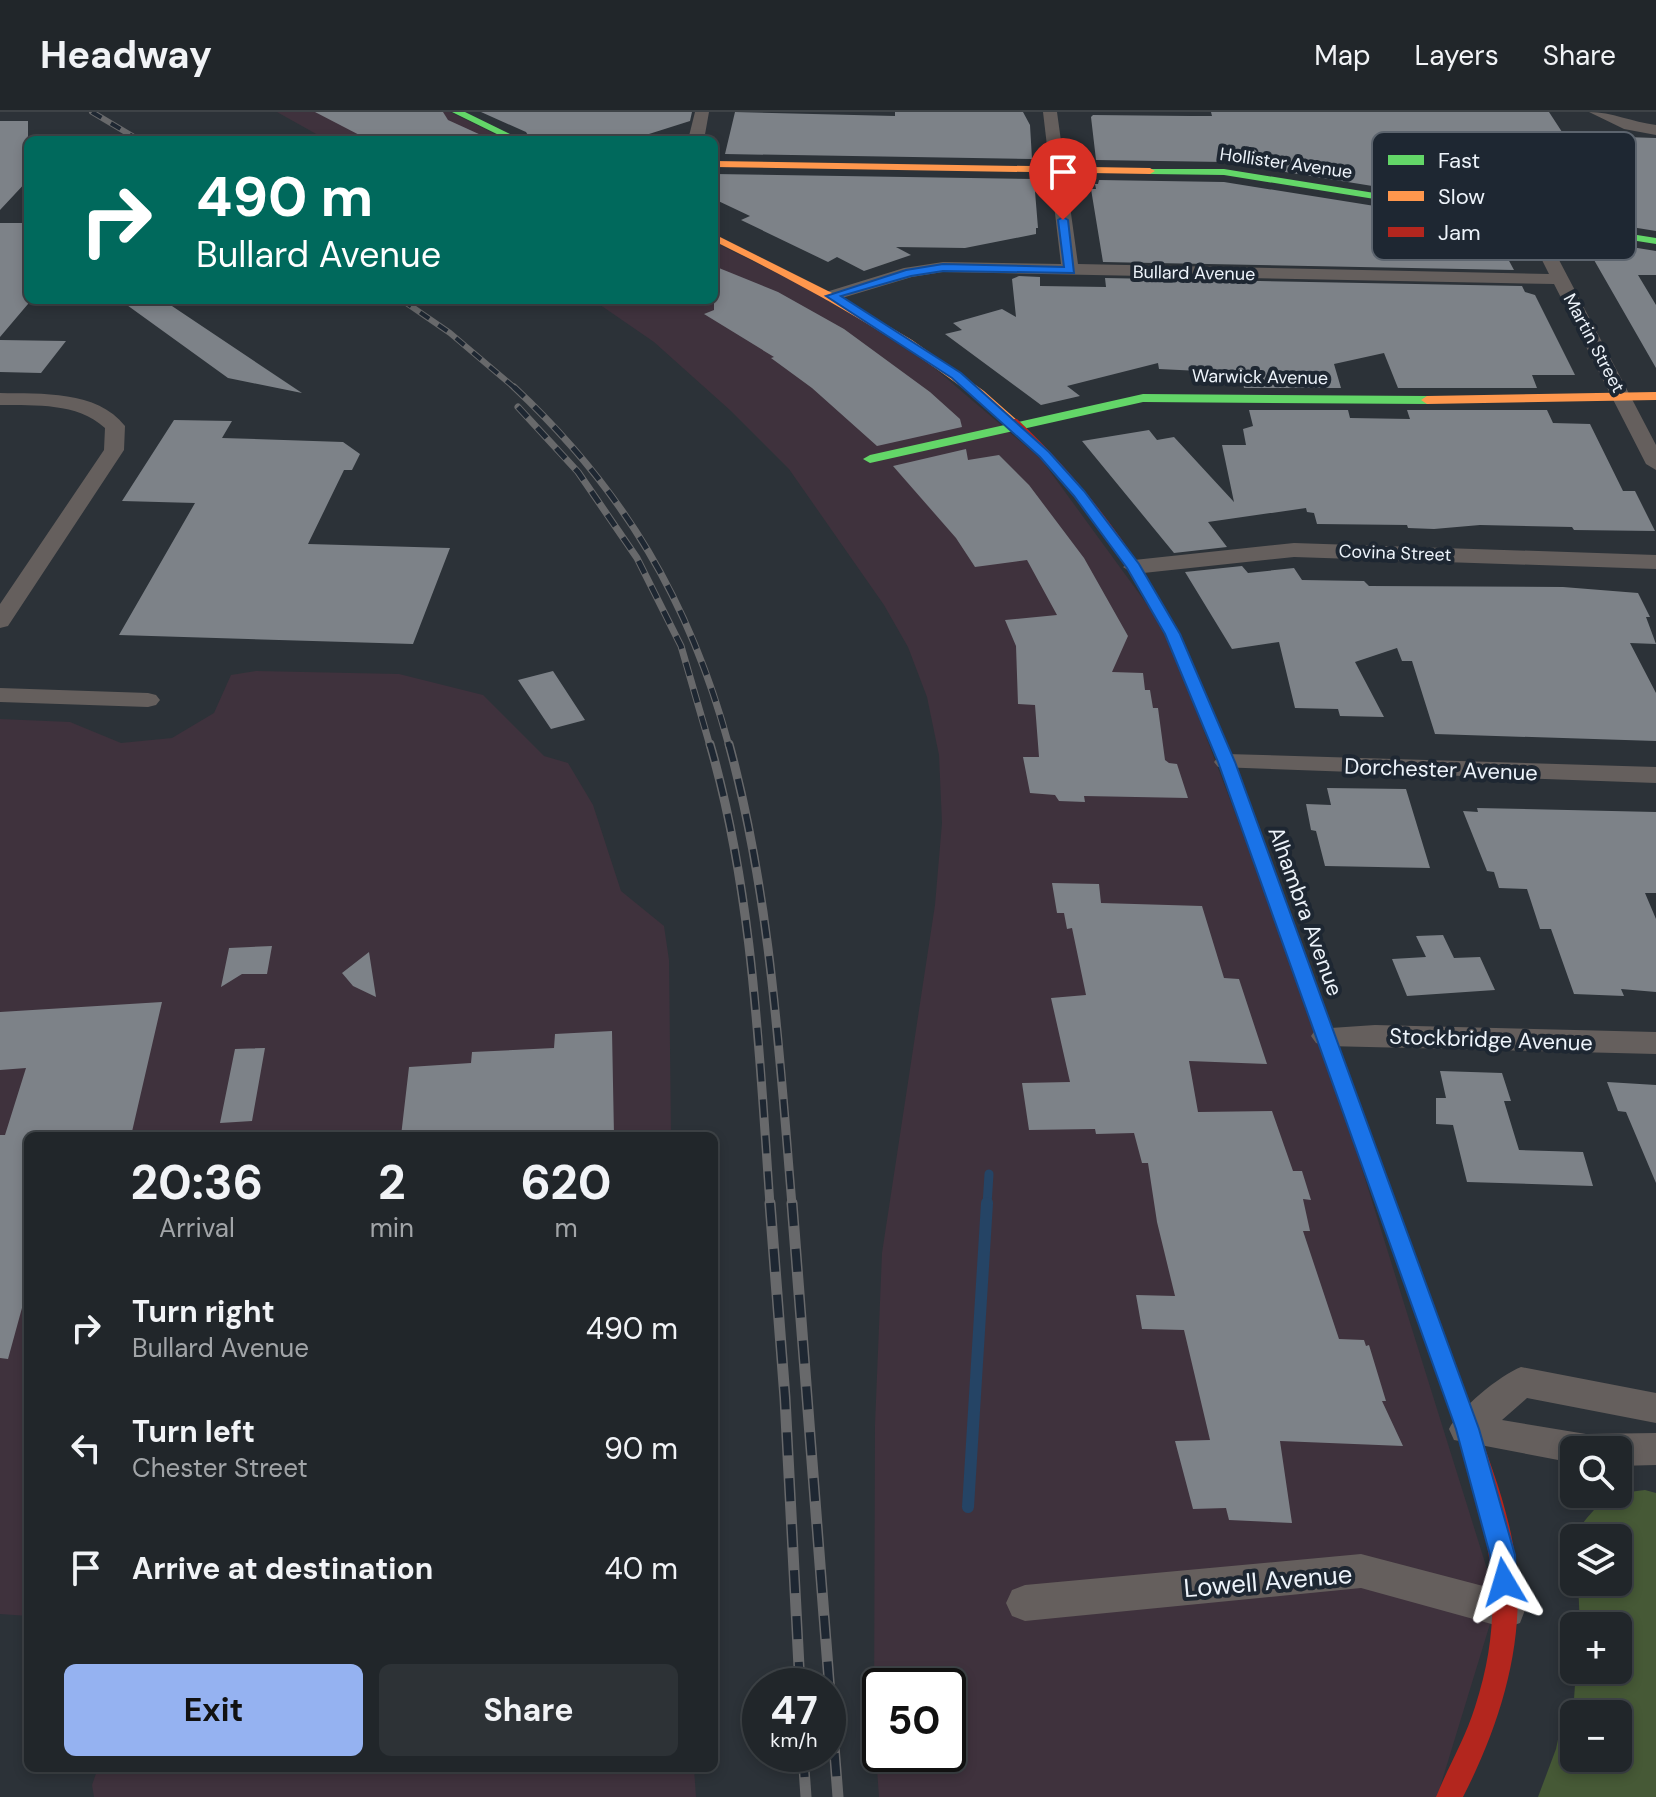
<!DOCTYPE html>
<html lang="en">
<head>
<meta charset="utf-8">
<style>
  body { margin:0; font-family:"DM Sans",sans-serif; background:#2d3236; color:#f1f3f6; height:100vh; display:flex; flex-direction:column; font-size:30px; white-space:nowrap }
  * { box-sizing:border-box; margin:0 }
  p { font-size:26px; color:#a2a5a8 }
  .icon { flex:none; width:44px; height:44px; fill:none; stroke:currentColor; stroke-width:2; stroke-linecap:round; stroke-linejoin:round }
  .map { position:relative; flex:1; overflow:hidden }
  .sheet { position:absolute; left:24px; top:1020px; width:694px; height:640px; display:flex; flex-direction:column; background:#21262a; border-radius:12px; box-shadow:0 4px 12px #0003,0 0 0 2px #3e4347 }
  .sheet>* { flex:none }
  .top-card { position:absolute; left:24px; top:24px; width:694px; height:168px; border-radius:12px; box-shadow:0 4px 12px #0003,0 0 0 2px #3e4347; background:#00695c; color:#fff; overflow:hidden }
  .buttons { position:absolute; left:1560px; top:1324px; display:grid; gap:16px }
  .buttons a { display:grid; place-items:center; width:72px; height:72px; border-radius:12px; background:#21262a; box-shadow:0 4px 12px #0003,0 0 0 2px #3e4347; font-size:40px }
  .speed { position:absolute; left:742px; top:1556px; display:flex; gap:16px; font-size:40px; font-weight:700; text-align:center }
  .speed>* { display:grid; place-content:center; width:104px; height:104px; border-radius:50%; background:#21262a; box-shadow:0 4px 12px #0003,0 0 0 2px #3e4347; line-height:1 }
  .speed small { font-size:20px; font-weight:400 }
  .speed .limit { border:4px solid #111; border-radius:12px; background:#fff; color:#111 }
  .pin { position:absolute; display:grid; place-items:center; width:68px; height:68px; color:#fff; margin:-82px -34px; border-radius:50% 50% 50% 0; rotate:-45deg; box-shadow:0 0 8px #0007 }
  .pin .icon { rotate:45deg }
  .me { position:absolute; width:88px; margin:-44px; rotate:353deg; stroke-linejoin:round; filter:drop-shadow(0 0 6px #0008) }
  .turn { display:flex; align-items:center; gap:28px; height:168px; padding:0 40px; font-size:36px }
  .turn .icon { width:104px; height:104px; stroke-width:2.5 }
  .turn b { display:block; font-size:56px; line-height:68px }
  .eta { display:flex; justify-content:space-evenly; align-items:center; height:136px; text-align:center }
  .eta b { font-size:48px; font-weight:700; line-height:56px }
  .primary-button { display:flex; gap:16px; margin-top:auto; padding:16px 40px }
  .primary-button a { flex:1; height:92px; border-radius:12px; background:#95b2f1; color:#111; font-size:32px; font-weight:700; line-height:92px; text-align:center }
  .primary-button a+a { background:#2d3236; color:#f1f3f6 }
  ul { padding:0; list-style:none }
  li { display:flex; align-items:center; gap:24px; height:120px; padding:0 40px }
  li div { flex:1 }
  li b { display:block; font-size:30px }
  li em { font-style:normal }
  header { display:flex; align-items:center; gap:48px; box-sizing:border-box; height:112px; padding:0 40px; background:#21262a; border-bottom:2px solid #3e4347 }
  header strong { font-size:38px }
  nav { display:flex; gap:44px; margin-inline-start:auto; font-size:28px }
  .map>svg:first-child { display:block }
  .industrial { fill:#3f323d; fill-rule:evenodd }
  .green { fill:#465936; fill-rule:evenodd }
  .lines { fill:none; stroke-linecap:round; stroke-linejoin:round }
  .stream-far1 { stroke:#254465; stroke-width:9 }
  .stream { stroke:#254465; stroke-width:12 }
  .building { fill:#7d8288 }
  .street { fill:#655f5d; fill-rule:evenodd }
  .fast { fill:#63d668; fill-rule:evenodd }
  .slow { fill:#ff974d; fill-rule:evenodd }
  .jam { fill:#b3261e; fill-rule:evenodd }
  .rail-far3-casing { stroke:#68696b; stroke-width:6 }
  .rail-far2-casing { stroke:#68696b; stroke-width:7 }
  .rail-far1-casing { stroke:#68696b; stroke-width:9 }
  .rail-casing { stroke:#68696b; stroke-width:11 }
  .rail-far3 { stroke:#1e2732; stroke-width:4; stroke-dasharray:11; stroke-linecap:butt }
  .rail-far2 { stroke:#1e2732; stroke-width:5; stroke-dasharray:14; stroke-linecap:butt }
  .rail-far1 { stroke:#1e2732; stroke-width:6; stroke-dasharray:18; stroke-linecap:butt }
  .rail { stroke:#1e2732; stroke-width:8; stroke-dasharray:23; stroke-linecap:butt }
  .route { fill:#1a73e8; stroke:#114b97; stroke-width:2 }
  .labels { text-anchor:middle; stroke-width:8; stroke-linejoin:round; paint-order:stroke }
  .far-street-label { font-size:18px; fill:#edf3fa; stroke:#1e2732 }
  .street-label { font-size:22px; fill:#edf3fa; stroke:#1e2732 }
  .near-street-label { font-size:26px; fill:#edf3fa; stroke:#1e2732 }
  .key { fill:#1e2732; stroke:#5c646e; stroke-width:2 }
  .key-label { font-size:22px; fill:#edf3fa }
</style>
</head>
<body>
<header>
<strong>Headway</strong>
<nav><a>Map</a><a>Layers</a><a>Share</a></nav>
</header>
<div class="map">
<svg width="1656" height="1685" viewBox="0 0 1656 1685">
  <rect width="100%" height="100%" fill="#2c3238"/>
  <path class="industrial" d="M277,0H450L507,28H327Z
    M714,130L829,187L932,254L1041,347L1165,517L1322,929L1497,1489L1437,1685H879L874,1614L875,1313L882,1141L935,793L942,711L939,643L927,585L908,535L884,493L789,357L731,299L654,230L593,188H714ZM880,1574H948V1642H880Z
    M256,559L399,562L483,583L544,644L568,651L593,693L621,779L664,814L669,848L671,1024H28V1504L0,1502V607L70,610L121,631L172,626L214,601L231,563Z
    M98,1656H694L696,1685H94L92,1673Z"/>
  <path class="green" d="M1645,1378L1656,1381V1685H1538L1556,1637L1561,1613L1574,1587L1576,1558H1618V1514H1580L1578,1470H1618V1426H1576V1421C1597,1391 1607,1382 1645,1378ZM1618,1602V1646H1574V1602Z"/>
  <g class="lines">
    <path class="stream-far1" d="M987,1093L989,1062"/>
    <path class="stream" d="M968,1395L987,1091"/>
  </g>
  <path class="building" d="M315,0H443L448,8L492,28H369Z
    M481,0H692L690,9L630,28H531L526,20Z
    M735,0L895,4V0H1023L1030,13L1032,47L725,42Z
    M1211,0H1549L1564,23L1656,26V119L1569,105V97L1513,88L1509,96L1224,50L1096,48L1091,5L1093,3L1190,4H1212Z
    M0,9H28V68L0,98Z
    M714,62L1034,67L1038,116H1036V122L965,136L896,135L911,143L864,159L837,145L828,150L741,108L750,104L714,87Z
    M1099,68L1224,70L1500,114L1495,123L1514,158L1103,150L1091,77H1096L1095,72H1098Z
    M0,111H28V192L0,225Z
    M1582,127L1656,139V163H1638L1656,193V256Z
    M714,154L778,180L844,217L930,280L960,307L962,315L877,334L812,276L771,246L774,245L704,202L714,198Z
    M1019,164L1040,165V174L1106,175L1105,166L1522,174L1525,180L1535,183L1575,263H1532L1537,276H1398L1384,241L1334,252L1341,276H1244L1241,261L1159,257L1158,251L1067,274L1080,284L1041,293L945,222L962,218L953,211L1002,197L1016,205L1012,167Z
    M120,188H163L302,281L228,266Z
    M0,228L66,229L41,261L0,260Z
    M1249,298H1348L1350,306L1410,307L1407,298H1547L1553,311L1590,312L1623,379H1635L1655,419L1574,418L1572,415L1480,413L1434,417L1408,416L1407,413L1317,412L1314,401L1307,400L1306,396L1208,410L1227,435L1174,441L1082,329L1149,318L1157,328L1174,325L1234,390L1222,333H1246L1243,317L1253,314Z
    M174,308L232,309L222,326L343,330L360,342L352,358H344L308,432L450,436L413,532L119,523L195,391L122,389Z
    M966,337L968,348L999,343L1029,373L1084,446L1128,524L1112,560L1143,561L1145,578H1150L1153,596H1158L1165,648L1169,651L1177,652L1188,686L1084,684L1085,690L1059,689L1055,683L1030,681L1023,645H1039L1035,593L1018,592L1016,534L1005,508L1057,503L1027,448L975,455L956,426L893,354Z
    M1242,454L1248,461L1294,456L1302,468L1364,469L1369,474L1563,475L1638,481L1650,505H1646L1656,532L1630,531L1656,581V629L1435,622L1412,549H1402L1397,536L1355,550L1384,605L1340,604L1338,597L1295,596L1279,530L1232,537L1185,460Z
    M553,559L585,608L551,617L518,568Z
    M1327,676L1406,677L1430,756L1325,754L1316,719L1311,718L1306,692L1331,693Z
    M1477,696L1656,700V781H1645L1656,807V880L1621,877L1624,884L1574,882L1551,817H1540L1527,777L1499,776L1494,760L1487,759L1463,699L1478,700Z
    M1052,771L1099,772L1101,791L1202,794L1224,866L1239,867L1267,952L1189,949L1198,1000L1272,999L1293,1059H1302L1311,1088L1303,1087L1310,1119H1303L1339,1227L1364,1228L1366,1234L1369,1233L1386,1289H1382L1403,1334L1280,1329L1292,1411L1229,1408L1226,1396L1193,1397L1175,1329L1210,1328L1184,1218L1142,1217L1136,1183L1175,1184L1157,1110L1148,1051H1142L1134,1021L1096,1022L1095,1017L1029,1018L1022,971L1070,970L1051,886L1086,883L1072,816L1067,817L1064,801H1057Z
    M1443,823L1454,846L1480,845L1495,878L1407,884L1392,847L1426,845L1416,824Z
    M272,834L267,862H242L221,875L229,836Z
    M369,840L376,885L353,874L342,861Z
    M162,890L131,1024H28V1174L8,1247L0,1246V1023H5L26,956L0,958V900Z
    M612,919L614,1024H401L409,955L471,951L472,940L554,936L555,922Z
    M265,936L252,1009L220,1011L235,937Z
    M1440,959L1502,961L1511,989H1504L1519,1038L1583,1040L1593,1074L1467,1070L1453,1013L1436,1012V986H1446Z
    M1607,970L1656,973V1071L1626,1000L1618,999Z"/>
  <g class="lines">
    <path class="street" d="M695,0H709L704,28H688Z
      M1043,0H1057L1078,152L1549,162L1523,110L1525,106H1537L1656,333V358L1646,352L1554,172L943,160L912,165L832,189L826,188L823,184L826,180L904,156L943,150L1061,152Z
      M1589,0C1612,0 1632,10 1656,13V23L1624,17Z
      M0,281C41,282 97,278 125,314L124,338L8,514L0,516V492L104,338L105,316C76,290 37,294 0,293Z
      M1294,431L1656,443V457L1294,445L1134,462L1123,455L1134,448Z
      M0,576L148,581L156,583L160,588L156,593L148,595L0,590Z
      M1227,642L1656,655V671L1218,655L1214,650L1218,645Z
      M1375,913L1656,920V942L1326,934L1316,931L1311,924L1316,917Z
      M1521,1255L1656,1281V1311L1527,1286L1502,1308L1586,1322L1656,1321V1353L1618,1354V1338H1574V1351L1454,1328L1449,1317C1459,1297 1500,1263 1521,1255Z
      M1361,1442L1506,1480L1520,1485L1525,1498L1520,1511L1506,1516L1361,1476L1025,1509L1012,1504L1006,1491L1012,1478L1025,1473Z"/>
    <path class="fast" d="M452,0H465L522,28H509Z
      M1146,57H1224L1656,126V132L1224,63L1150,62L1146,61Z
      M1143,282L1427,284L1433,288L1427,292L1143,290L870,351L863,347L870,343Z
      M1174,521L1181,525L1246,681L1473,1303L1470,1310L1462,1313L1454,1310L1451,1303L1230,681L1167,525Z"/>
    <path class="slow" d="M714,49L1150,56L1155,59L1150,62L714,55Z
      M714,122L836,183L912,228L984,279L1019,310L1009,313C919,236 819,181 714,129Z
      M1656,280V288L1427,292L1421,288L1427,284Z"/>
    <path class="jam" d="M1009,307H1017C1085,371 1138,443 1181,525L1179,528H1169C1151,500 1137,470 1118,441C1087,394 1049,352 1009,313Z
      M1462,1293L1470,1296L1473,1303C1488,1345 1505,1388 1513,1432C1529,1520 1503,1607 1463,1685H1436C1448,1655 1465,1627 1475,1595C1511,1485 1485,1408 1451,1303L1454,1296Z"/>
    <g class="rail-far3-casing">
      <path id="rail-far3" d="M92,0L139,28
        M402,188L450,221L516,277"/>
    </g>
    <g class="rail-far2-casing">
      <path id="rail-far2" d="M514,275C624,378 690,490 729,634
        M518,295L578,360L637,446L681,534L710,634"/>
    </g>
    <g class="rail-far1-casing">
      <path id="rail-far1" d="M710,632C753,781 759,939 770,1093
        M729,632C770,783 779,938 792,1093"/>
    </g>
    <g class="rail-casing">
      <path id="rail" d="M770,1091L785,1286L800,1574
        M792,1091L838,1685
        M803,1642L806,1685"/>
    </g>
    <use href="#rail-far3" class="rail-far3"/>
    <use href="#rail-far2" class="rail-far2"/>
    <use href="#rail-far1" class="rail-far1"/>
    <use href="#rail" class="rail"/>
  </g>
  <path class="route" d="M1063,105L1068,108L1074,161L943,159L911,164L841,184L961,261L1049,340L1084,379L1139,452L1180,522L1235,650L1479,1317L1515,1443L1516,1470L1513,1478L1504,1482L1496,1478L1492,1470L1490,1443L1456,1317L1218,650L1165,522L1127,456L1074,384L1040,345L952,266L826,184L906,158L943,152L1064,155L1058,108Z"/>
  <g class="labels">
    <g class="far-street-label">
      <text transform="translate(1286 51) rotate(8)" y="6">Hollister Avenue</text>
      <text transform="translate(1194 161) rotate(1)" y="6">Bullard Avenue</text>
      <text transform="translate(1594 231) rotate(62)" y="6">Martin Street</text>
      <text transform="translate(1260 265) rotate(1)" y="6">Warwick Avenue</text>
      <text transform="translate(1395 441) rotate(2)" y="6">Covina Street</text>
    </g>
    <g class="street-label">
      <text transform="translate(1441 657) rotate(2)" y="8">Dorchester Avenue</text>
      <text transform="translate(1306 799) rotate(70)" y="8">Alhambra Avenue</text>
      <text transform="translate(1491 927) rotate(2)" y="8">Stockbridge Avenue</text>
    </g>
    <g class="near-street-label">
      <text transform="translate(1268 1469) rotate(-5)" y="9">Lowell Avenue</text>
    </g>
  </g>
  <rect x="1372" y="20" width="264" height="128" rx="12" class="key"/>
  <rect x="1388" y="43" width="36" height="10" fill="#63d668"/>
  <rect x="1388" y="79" width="36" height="10" fill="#ff974d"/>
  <rect x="1388" y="115" width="36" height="10" fill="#b3261e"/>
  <g class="key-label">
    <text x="1438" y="56">Fast</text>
    <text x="1438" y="92">Slow</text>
    <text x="1438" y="128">Jam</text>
  </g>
</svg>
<div class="buttons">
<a><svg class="icon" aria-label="search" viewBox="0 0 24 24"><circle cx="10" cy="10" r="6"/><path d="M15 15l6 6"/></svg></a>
<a><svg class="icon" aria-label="layers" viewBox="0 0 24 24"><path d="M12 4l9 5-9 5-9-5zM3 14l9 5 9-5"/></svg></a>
<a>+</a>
<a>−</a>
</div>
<div class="speed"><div>47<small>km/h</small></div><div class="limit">50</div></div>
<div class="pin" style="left:1063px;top:108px;background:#d93025"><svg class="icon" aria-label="arrive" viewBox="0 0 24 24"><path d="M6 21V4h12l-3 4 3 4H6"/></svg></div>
<svg class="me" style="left:1504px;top:1470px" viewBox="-20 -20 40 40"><path d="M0-17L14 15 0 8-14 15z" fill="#1a73e8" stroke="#fff" stroke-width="4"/></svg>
<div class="top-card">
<div class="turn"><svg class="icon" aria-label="right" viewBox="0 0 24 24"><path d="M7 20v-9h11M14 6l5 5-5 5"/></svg><div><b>490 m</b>Bullard Avenue</div></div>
</div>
<section class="sheet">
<div class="eta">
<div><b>20:36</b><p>Arrival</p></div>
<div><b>2</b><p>min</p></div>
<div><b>620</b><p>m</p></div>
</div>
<ul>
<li><svg class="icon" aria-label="right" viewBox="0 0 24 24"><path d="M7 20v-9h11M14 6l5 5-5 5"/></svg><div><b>Turn right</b><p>Bullard Avenue</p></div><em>490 m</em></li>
<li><svg class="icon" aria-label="left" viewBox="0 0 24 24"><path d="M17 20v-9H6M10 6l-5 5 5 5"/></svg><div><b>Turn left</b><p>Chester Street</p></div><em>90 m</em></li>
<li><svg class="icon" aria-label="arrive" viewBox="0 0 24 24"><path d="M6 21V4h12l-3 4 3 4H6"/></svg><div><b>Arrive at destination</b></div><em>40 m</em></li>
</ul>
<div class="primary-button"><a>Exit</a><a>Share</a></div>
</section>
</div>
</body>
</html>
